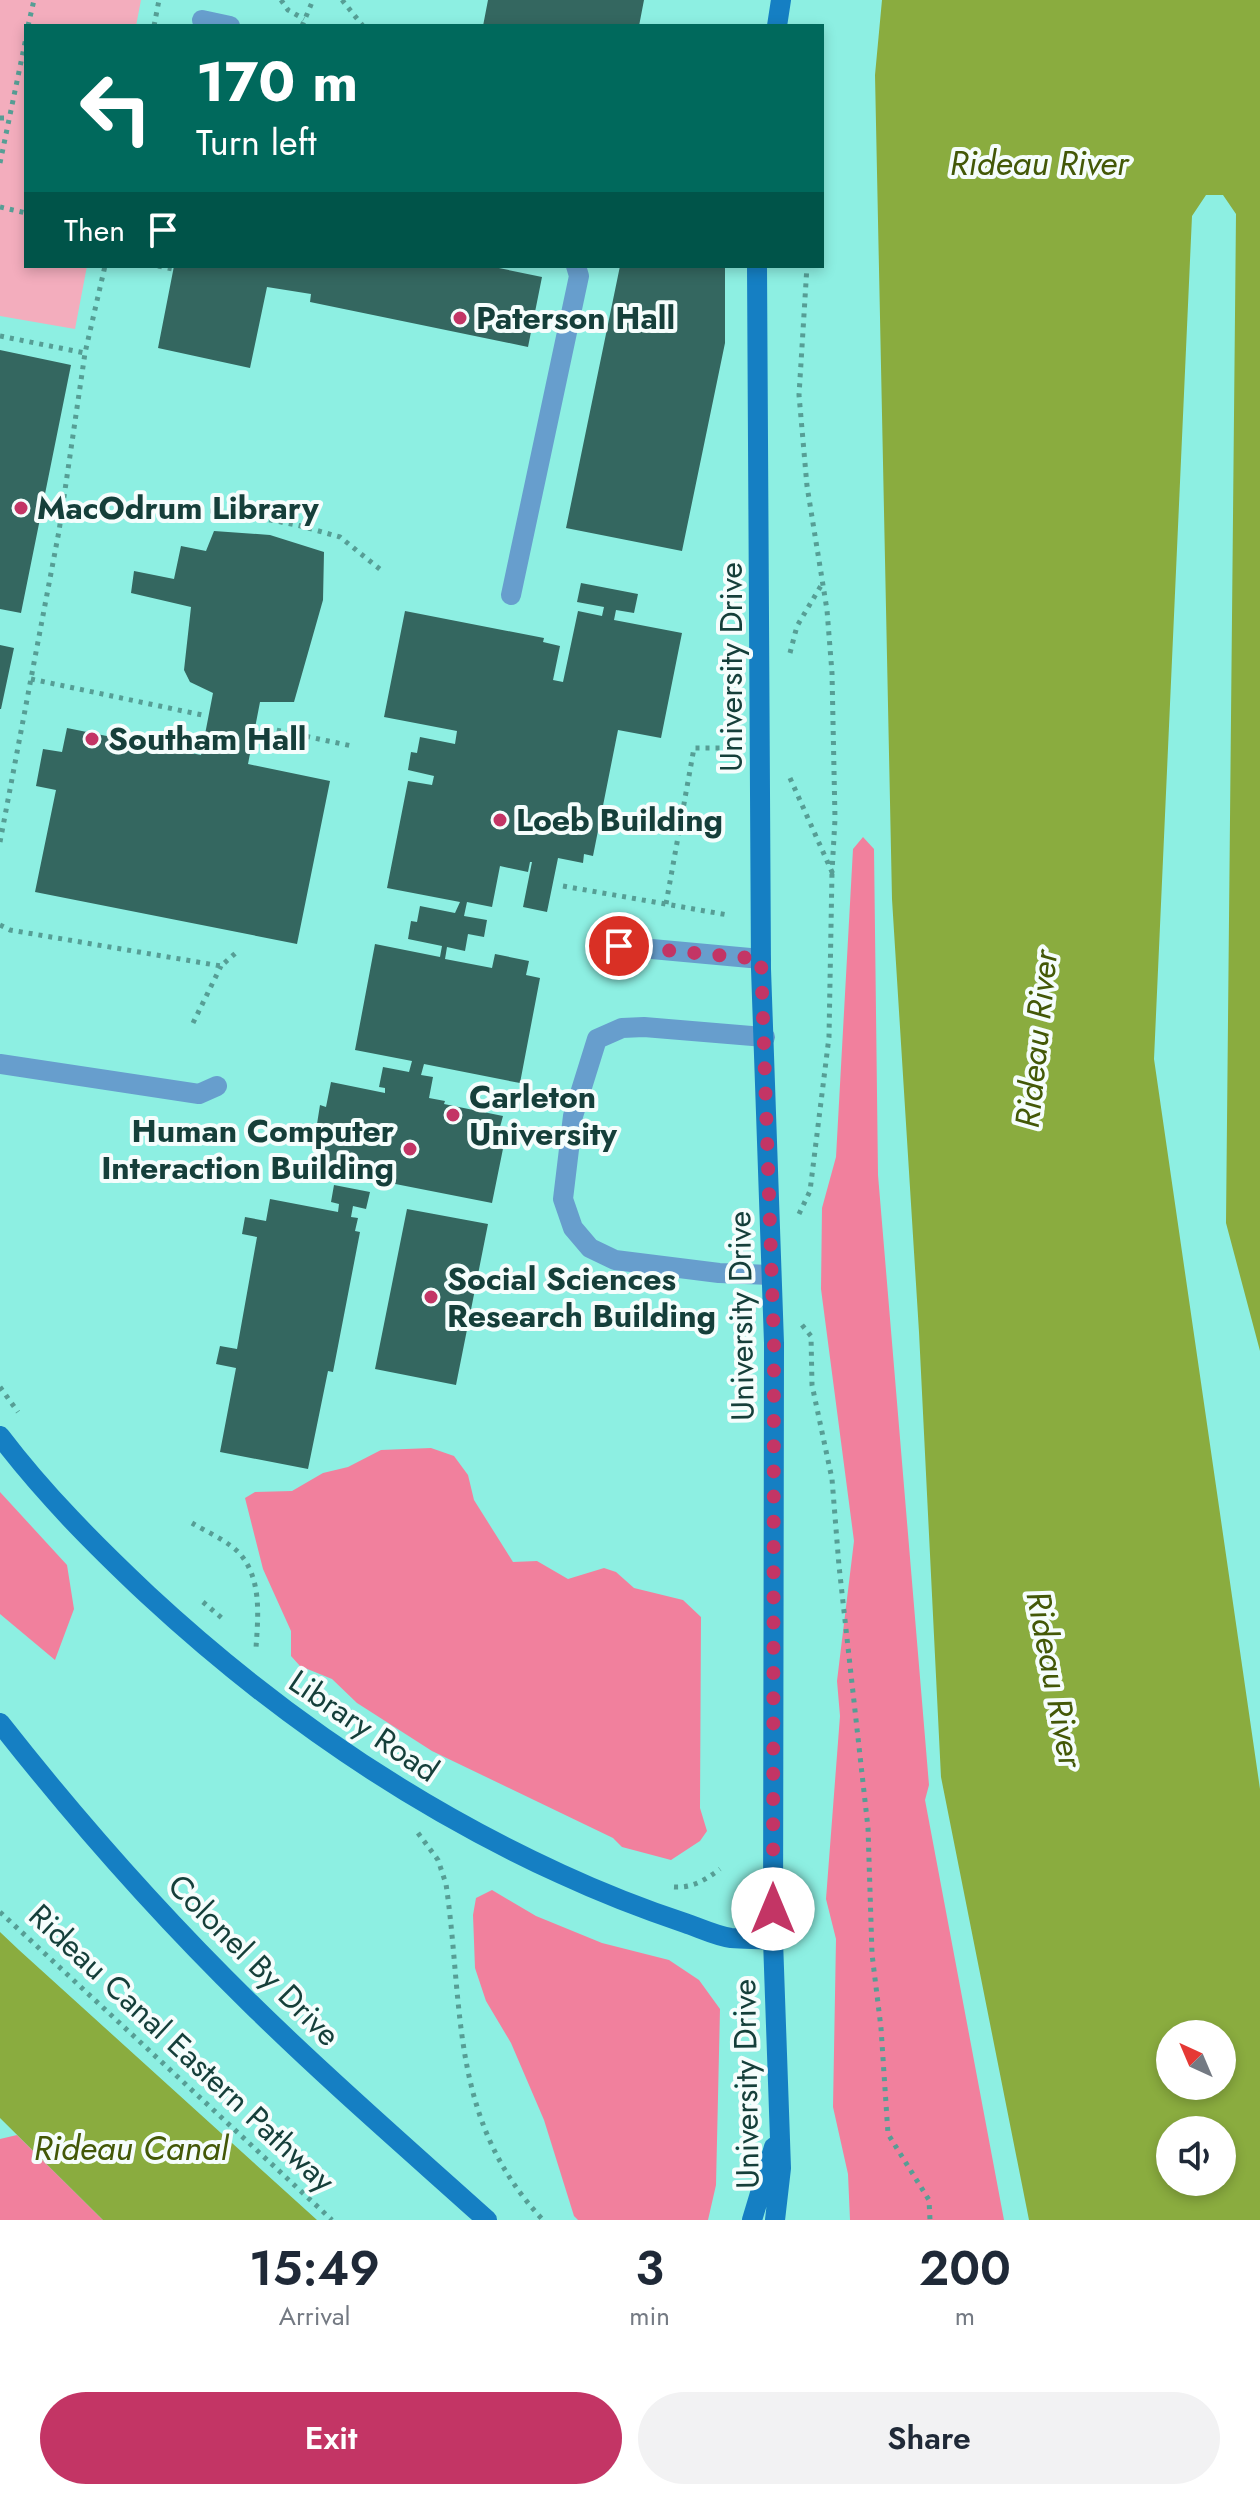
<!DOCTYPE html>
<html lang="en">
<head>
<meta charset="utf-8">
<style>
  body { margin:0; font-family:Jost,sans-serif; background:#f2f2f3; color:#1f2937; height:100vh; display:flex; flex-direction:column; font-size:30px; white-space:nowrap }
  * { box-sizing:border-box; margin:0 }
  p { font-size:26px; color:#747a83 }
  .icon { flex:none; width:44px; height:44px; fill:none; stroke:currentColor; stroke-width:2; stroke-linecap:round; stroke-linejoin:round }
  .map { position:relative; height:2220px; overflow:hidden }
  .sheet { display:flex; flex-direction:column; background:#fff; flex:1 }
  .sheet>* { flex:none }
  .banner { position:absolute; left:24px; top:24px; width:800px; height:244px; border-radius:0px; box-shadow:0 4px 12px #0003; background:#00695c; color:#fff; overflow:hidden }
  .needle { width:52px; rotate:316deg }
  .controls { position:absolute; left:1156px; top:2020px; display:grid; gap:16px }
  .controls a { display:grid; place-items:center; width:80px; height:80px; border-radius:50%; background:#fff; box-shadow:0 4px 12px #0003; font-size:40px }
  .pin { position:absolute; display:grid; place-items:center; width:68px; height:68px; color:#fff; margin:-34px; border:4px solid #fff; border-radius:50%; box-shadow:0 2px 8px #0007 }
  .me { position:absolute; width:88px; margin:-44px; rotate:0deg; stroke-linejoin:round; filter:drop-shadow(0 0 6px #0008) }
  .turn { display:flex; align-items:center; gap:28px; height:168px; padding:0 40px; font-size:36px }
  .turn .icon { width:104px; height:104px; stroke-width:2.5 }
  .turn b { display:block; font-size:56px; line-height:68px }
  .then { display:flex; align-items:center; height:76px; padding:0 40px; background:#0003; gap:16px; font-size:30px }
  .eta { display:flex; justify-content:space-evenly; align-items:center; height:136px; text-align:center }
  .eta b { font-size:48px; font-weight:600; line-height:56px }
  .action { display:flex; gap:16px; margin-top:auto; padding:16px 40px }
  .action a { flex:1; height:92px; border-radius:48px; background:#c33565; color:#fff; font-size:32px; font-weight:600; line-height:92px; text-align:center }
  .action a+a { background:#f2f2f3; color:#1f2937 }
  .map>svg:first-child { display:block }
  .green { fill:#f3adbd }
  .forest { fill:#f1809d }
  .water { fill:#8aac3f; fill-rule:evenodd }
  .building { fill:#346760 }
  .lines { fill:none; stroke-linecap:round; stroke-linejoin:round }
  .path { stroke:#569e95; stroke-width:5; stroke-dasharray:4 6; stroke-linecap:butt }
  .lane { stroke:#679ecd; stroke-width:20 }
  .secondary { stroke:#157fc3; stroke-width:20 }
  .route { stroke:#c33565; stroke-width:14; stroke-dasharray:0 25.2 }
  .poi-dot { fill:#c33565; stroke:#f5fdfc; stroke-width:3 }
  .labels { text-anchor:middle; stroke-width:8; stroke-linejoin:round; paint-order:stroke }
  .poi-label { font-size:32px; font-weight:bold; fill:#153f3a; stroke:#f5fdfc; text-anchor:start }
  .street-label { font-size:32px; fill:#153f3a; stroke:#f5fdfc }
  .water-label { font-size:34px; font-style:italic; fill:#435807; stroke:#f5fdfc }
</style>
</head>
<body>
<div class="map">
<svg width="1260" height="2220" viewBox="0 0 1260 2220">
  <rect width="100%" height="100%" fill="#8defe2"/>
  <path class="green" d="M0,0H141L136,26H26V266H87L75,329L0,316Z"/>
  <path class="forest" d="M863,837L874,849L878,1175L929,1785L925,1800L1004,2220H850L848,2174L833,2107L836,1939L826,1899L840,1716L837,1681L854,1541L821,1289L822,1208L836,1157L853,849Z
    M431,1448L454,1456L468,1475L474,1500L513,1562L537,1561L568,1579L604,1568L616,1572L634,1588L683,1600L701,1617L700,1808L707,1831L700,1841L671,1860L622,1847L613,1838L432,1751L357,1703L332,1679L300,1666L291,1656V1631L263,1569L245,1498L255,1492L292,1491L323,1473L348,1467L381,1450Z
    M0,1492L67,1565L74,1609L55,1660L0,1614Z
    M492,1890L536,1916L602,1943L669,1960L699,1980L720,2009L716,2185L708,2220H578L574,2216L544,2120L511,2043L486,2001L475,1968L473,1915L476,1898Z
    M17,2135L103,2220H0V2139Z"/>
  <path class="water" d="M882,0H1260V1351L1226,1223L1236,214L1223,195H1206L1192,216L1154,1059L1260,1789V2220H1029L941,1777L919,1332L892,899L875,75ZM1170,2034H1222V2086H1170ZM1170,2130H1222V2182H1170Z
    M0,1932L19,1950L317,2220H103L0,2118Z"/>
  <path class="building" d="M488,0H644L639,26H483Z
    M174,266H489L542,277L528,347L310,302L311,294L267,287L250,368L158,348Z
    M620,266H725V343L682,551L566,528Z
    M0,350L71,365L21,613L0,609Z
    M214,531L270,535L324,552L323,600L294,702H260L248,764L330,781L297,944L35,892L56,790L36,786L43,749L62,752L67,728L201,755L213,693L190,682L184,670L191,607L131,593L134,571L174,579L181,546L206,551Z
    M581,583L638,594L634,613L616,610L614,620L682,633L661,738L618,730L593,856L584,854L583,863L558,858L547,912L523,907L532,862H530L528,872L500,866L492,907L467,902L464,916L487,920L484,937L468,934L465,951L447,947L445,959L492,968L495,954L529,961L526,975L540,978L520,1083L424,1064L421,1075L433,1077L429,1098L445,1101L444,1104L503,1116L500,1127L507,1129L492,1203L314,1168L322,1125L317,1124L320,1105L326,1107L331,1082L385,1093V1088L379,1087L383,1067L409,1072L412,1061L355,1050L375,944L440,957L442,946L408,939L411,921L417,922L420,906L455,913L460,902L387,888L408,781L432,785L434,776L408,770L411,752L417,753L420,737L455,744L457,731L384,717L405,611L544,638L543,642L560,646L553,680L563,682L578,611L602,616L604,607L577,602Z
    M0,645L14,648L1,709H0Z
    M334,1185L370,1192L366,1209L353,1206L351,1217L358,1218L355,1231L360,1232L333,1372L328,1371L308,1469L220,1452L236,1368L216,1364L220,1346L237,1349L257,1237L242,1234L245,1217L266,1221L270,1199L338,1212L339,1204L331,1202Z
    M407,1209L488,1224L456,1385L375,1369Z"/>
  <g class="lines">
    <path class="path" d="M281,0L288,10L304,19
      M342,0L363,26
      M28,26L34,0
      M154,26L159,0
      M302,26L313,0
      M0,118H10
      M0,163L26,38
      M0,207L26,213
      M158,266L173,269
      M0,336L85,353
      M190,511H225L301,526L340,537L381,570
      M790,653L797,626L822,584
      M31,679L207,716
      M267,728L352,746
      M790,778L832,872L835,819L832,673L827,610L807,486L799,395L807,266
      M0,842L59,531L85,353L105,266
      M563,886L728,915
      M666,904L694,748H734
      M0,925L10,930L221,966L239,950
      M193,1023L221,966
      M799,1214L810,1191L829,1037L832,872
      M802,1325L811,1336L812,1385L832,1479L839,1566L868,1828L872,1954L881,2028L888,2134L929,2200L930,2220
      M0,1387L18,1412
      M192,1523C207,1532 230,1542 241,1555C262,1581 258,1617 256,1648
      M203,1602L223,1619
      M418,1833L438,1860L446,1884C464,2008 449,2120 543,2220
      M674,1887C693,1888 705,1880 720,1869
      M0,1912L332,2220"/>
    <path class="lane" d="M202,20L230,26
      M511,595L579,276L576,266
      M619,946L761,959
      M765,1037L644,1027L622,1028L597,1039L573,1116L563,1199L573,1228L590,1248L615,1260L719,1273L770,1275
      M0,1064L199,1094L217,1086"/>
    <path class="secondary" d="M777,26L781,0
      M757,266L761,969L774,1343L773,1940L781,2168L775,2220
      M0,1436C44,1494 95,1545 148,1595C271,1709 408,1804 561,1874C602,1893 643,1909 685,1923C700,1928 716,1936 731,1938C745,1939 759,1939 773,1940
      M0,1723C77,1821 160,1915 250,2003C326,2078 407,2148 487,2220
      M752,2220L774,2147"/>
  </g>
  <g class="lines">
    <path class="route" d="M619,946L761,959L774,1343L773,1909"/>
  </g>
  <g class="poi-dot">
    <circle cx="460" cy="318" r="8"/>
    <circle cx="21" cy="508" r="8"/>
    <circle cx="92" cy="739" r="8"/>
    <circle cx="500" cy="820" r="8"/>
    <circle cx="453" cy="1115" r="8"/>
    <circle cx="410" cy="1149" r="8"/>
    <circle cx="431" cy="1297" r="8"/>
  </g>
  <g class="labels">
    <g class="poi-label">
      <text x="476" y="329">Paterson Hall</text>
      <text x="37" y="519">MacOdrum Library</text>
      <text x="108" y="750">Southam Hall</text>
      <text x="516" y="831">Loeb Building</text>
      <text x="469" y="1108">Carleton<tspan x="469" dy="37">University</tspan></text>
      <text x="394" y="1142" text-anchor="end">Human Computer<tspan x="394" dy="37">Interaction Building</tspan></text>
      <text x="447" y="1290">Social Sciences<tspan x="447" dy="37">Research Building</tspan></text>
    </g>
    <g class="street-label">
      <text transform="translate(731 667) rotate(-90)" y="11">University Drive</text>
      <text transform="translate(741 1316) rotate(-91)" y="11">University Drive</text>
      <text transform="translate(364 1726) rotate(34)" y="11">Library Road</text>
      <text transform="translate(254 1960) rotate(45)" y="11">Colonel By Drive</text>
      <text transform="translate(182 2048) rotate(43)" y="11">Rideau Canal Eastern Pathway</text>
      <text transform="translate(746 2084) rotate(-91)" y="11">University Drive</text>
    </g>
    <g class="water-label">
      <text x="1039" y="175">Rideau River</text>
      <text transform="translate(1036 1039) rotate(-84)" y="12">Rideau River</text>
      <text transform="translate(1055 1679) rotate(79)" y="12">Rideau River</text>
      <text x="131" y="2160">Rideau Canal</text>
    </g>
  </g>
</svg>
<div class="controls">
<a><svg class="needle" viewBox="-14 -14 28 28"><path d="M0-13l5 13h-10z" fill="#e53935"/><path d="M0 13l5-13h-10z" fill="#747a83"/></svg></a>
<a><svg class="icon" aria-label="sound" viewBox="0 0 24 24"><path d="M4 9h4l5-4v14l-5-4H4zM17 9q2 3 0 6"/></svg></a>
</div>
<div class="pin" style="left:619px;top:946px;background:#d93025"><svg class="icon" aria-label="arrive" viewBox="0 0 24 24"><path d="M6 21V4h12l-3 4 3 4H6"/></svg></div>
<svg class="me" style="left:773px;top:1909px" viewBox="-20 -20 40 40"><circle r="19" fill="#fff"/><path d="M0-13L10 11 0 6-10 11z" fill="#c33565"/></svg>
<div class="banner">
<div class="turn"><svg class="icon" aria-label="left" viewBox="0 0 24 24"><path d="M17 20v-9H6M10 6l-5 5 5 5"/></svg><div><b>170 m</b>Turn left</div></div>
<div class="then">Then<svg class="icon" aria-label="arrive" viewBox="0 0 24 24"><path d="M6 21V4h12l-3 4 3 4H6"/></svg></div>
</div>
</div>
<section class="sheet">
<div class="eta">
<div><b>15:49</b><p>Arrival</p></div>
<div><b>3</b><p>min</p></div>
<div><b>200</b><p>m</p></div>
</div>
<div class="action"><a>Exit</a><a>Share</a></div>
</section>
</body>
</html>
